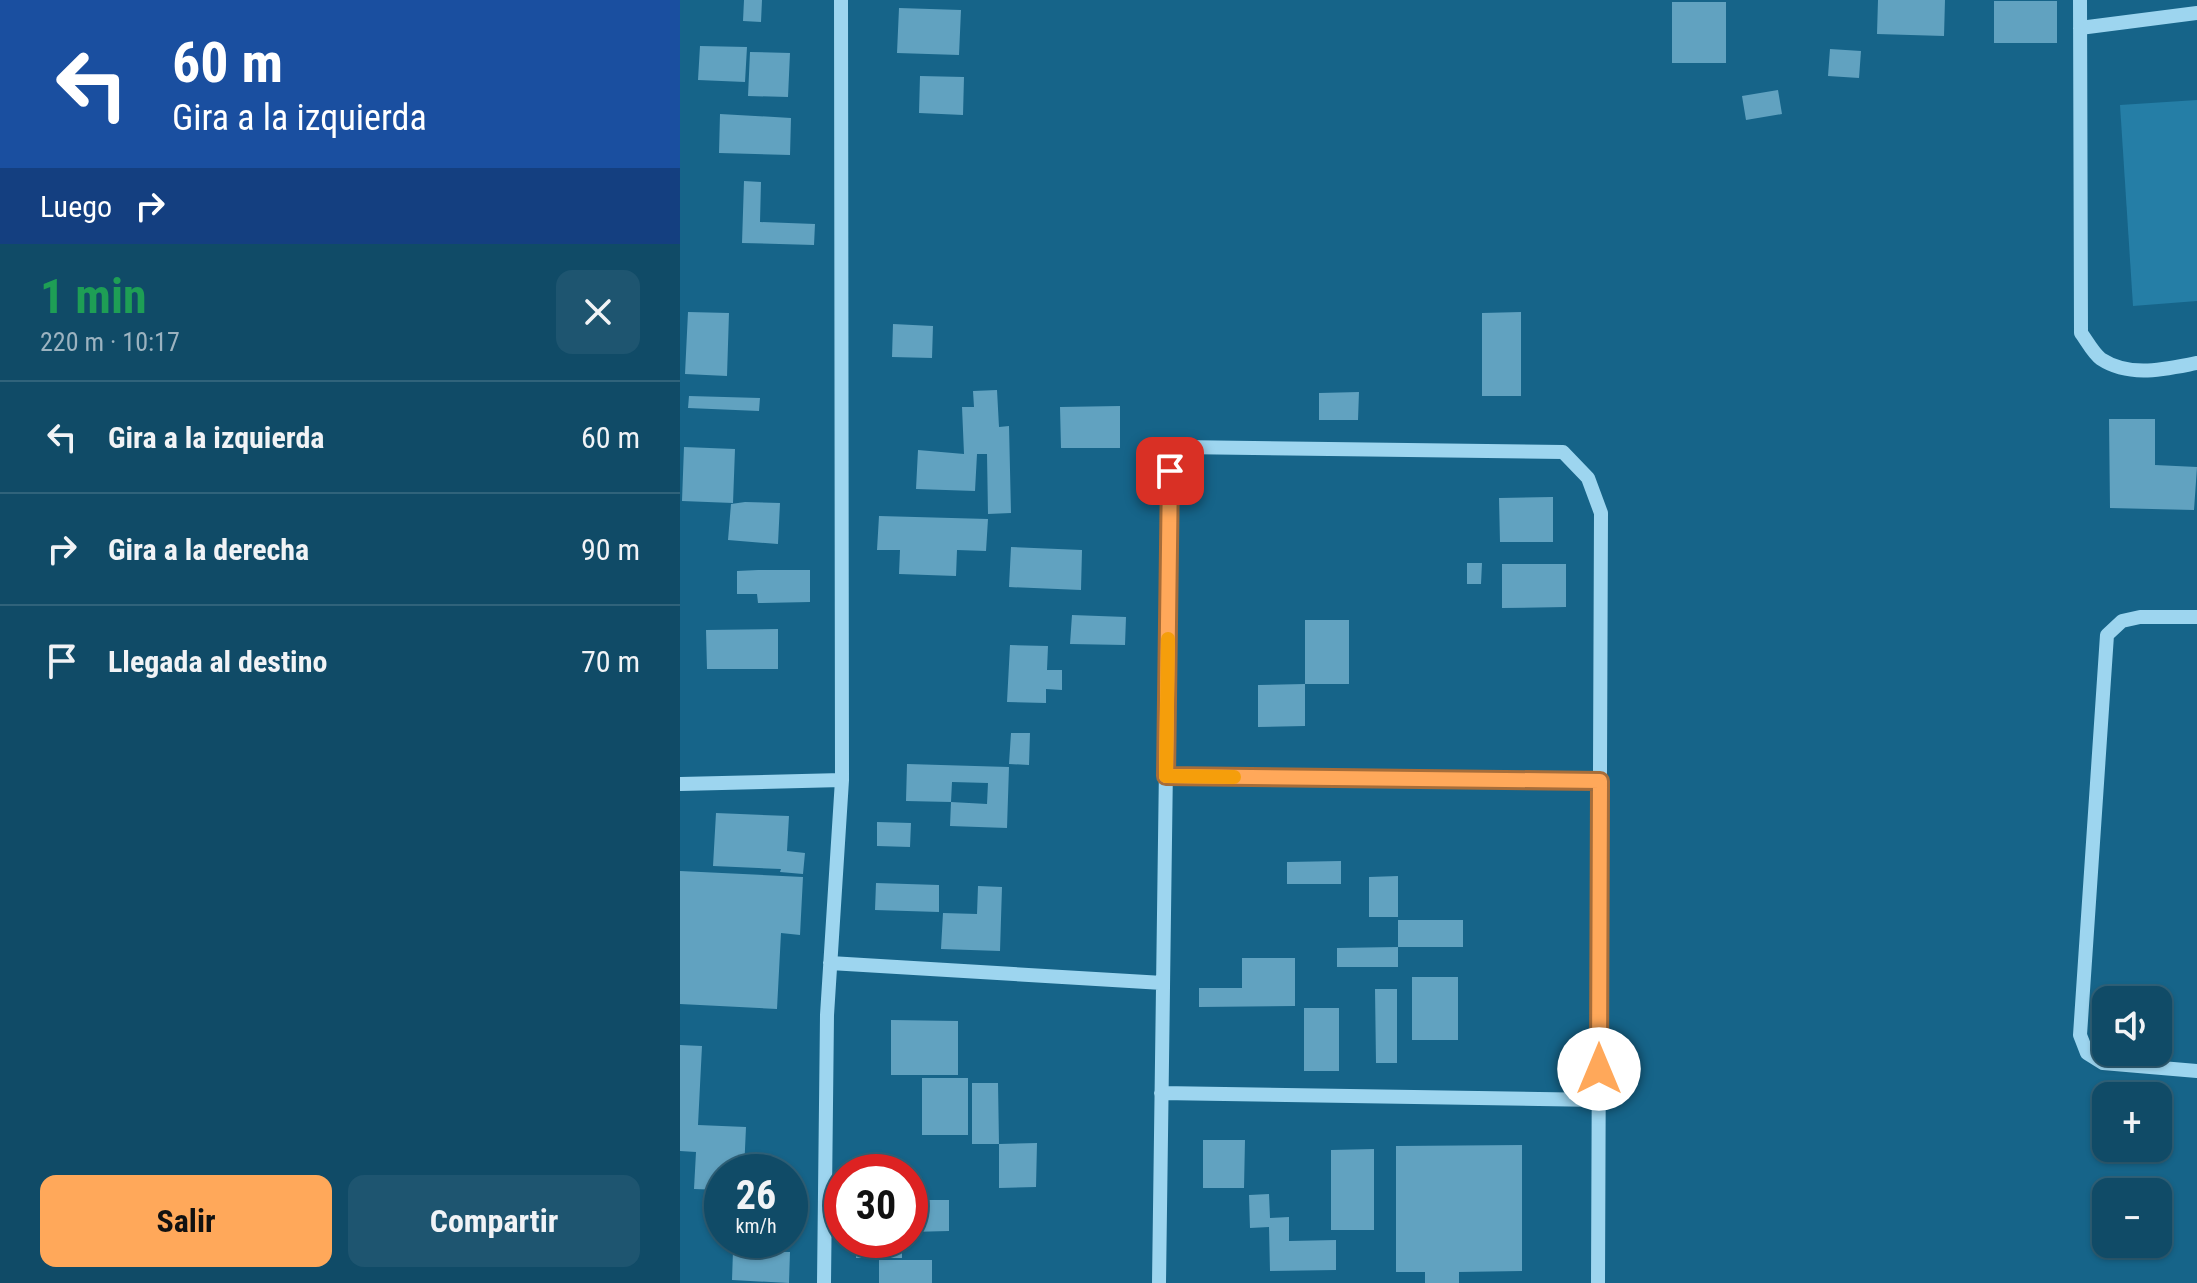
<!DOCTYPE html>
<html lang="es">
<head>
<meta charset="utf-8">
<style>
  body { margin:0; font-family:"Roboto Condensed",sans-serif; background:#1e5570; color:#f1f3f6; height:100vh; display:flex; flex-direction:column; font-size:30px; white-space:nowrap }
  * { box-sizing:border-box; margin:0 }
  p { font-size:26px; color:#9cb3c0 }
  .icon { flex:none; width:44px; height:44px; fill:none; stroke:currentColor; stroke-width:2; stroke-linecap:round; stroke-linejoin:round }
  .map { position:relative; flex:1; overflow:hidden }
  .details { display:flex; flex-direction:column; background:#104b67; width:680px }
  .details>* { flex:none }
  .hud { background:#1a4fa0; color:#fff; overflow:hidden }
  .controls { position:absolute; left:1412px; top:986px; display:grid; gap:16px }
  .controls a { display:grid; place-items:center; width:80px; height:80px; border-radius:16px; background:#104b67; box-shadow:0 2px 6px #0004,0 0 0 2px #30637b; font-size:40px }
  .speed { position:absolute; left:24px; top:1154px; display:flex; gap:16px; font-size:40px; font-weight:700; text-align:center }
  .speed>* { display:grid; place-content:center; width:104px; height:104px; border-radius:50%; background:#104b67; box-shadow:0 2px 6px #0004,0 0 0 2px #30637b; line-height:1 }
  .speed small { font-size:20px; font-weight:400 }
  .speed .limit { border:12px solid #d22; background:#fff; color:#111 }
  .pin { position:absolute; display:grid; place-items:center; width:68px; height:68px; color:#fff; margin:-34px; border-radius:16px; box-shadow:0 4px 12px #0006 }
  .me { position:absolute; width:88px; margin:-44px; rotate:0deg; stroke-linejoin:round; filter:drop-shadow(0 0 6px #0008) }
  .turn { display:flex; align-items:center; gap:28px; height:168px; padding:0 40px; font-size:36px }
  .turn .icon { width:104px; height:104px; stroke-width:2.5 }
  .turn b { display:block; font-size:56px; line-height:68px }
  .then { display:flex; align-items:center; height:76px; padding:0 40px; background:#0003; gap:16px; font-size:30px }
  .round { display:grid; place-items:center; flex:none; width:84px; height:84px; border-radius:16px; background:#1e5570 }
  .summary { display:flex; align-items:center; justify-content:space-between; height:136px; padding:0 40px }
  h1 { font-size:48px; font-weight:700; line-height:60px; color:#1e9e55 }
  .primary-button { display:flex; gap:16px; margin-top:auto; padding:16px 40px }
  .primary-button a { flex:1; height:92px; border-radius:16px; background:#ffa85a; color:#111; font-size:32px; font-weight:700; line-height:92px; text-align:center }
  .primary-button a+a { background:#1e5570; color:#f1f3f6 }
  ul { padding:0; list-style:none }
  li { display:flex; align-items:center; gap:24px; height:112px; padding:0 40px; border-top:2px solid #30637b }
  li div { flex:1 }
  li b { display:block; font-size:30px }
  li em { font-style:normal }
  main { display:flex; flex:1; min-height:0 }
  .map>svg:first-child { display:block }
  .green { fill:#257ea6 }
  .building { fill:#61a2c0 }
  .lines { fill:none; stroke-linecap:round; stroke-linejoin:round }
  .minor { stroke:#9dd5ef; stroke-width:14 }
  .route-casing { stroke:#a66d3a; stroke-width:20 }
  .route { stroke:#ffa85a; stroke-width:14 }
  .slow { stroke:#f59e0b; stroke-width:14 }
</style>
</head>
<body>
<main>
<section class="details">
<div class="hud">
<div class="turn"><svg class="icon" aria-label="left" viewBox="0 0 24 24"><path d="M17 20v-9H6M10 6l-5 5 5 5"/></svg><div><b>60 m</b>Gira a la izquierda</div></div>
<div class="then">Luego<svg class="icon" aria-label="right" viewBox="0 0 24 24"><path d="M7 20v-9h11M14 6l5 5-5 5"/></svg></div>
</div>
<div class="summary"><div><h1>1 min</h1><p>220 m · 10:17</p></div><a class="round"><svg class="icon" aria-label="close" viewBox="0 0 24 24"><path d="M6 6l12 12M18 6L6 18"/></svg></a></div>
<ul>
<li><svg class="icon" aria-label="left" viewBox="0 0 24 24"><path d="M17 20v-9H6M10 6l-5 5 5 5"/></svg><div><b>Gira a la izquierda</b></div><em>60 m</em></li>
<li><svg class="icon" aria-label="right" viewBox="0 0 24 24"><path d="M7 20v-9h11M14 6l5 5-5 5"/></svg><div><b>Gira a la derecha</b></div><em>90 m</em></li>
<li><svg class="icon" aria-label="arrive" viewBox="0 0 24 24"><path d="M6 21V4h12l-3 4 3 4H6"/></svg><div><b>Llegada al destino</b></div><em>70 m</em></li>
</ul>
<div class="primary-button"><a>Salir</a><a>Compartir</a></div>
</section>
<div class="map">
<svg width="1517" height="1283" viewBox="0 0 1517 1283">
  <rect width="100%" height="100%" fill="#166489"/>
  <path class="green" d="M1517,100V301L1453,306L1440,105Z"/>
  <path class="building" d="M64,0H82L81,22L63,21Z
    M1198,0H1265L1264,36L1197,34Z
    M1314,1H1377V43H1314Z
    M992,2H1046V63H992Z
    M219,8L281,10L279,55L217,53Z
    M20,46L67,47L65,82L18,80Z
    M1150,49L1181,51L1179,78L1148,76Z
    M70,52L110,53L108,97L68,96Z
    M240,76L284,77L283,115L239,113Z
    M1098,90L1102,114L1066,120L1062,96Z
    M40,114L111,118L110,155L39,153Z
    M64,181L81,182L80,222L135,224L134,245L62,243Z
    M8,312L49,313L47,376L5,374Z
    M841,312V396H802V313Z
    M213,324L253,326L252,358L212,357Z
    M317,390L319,427L329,426L331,513L308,514L307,454H297L295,491L236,489L238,450L284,454L282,407H294L293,391Z
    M679,392L678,420H639V393Z
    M9,396L80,398L79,411L8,408Z
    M440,406V448H381L380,407Z
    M1429,419H1475V465L1517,467L1514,510L1430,508Z
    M4,447L55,449L53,503L2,501Z
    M873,497V542H820L819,498Z
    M65,502L100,503L98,544L48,540L51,504Z
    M199,516L308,519L306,551L277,550L276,576L219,574L220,550H197Z
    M331,547L402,550L401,590L329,587Z
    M787,563H802L801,584H787Z
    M822,564H886V607L822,608Z
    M78,570H130V602L78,603L77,594H57V571Z
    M392,615L446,617L445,645L390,644Z
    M625,620H669V684H625Z
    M98,629V669H27L26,630Z
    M330,645L368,646L367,670H382V690L366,689V703L327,702Z
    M625,684V726L578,727V685Z
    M331,733H350L349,765L329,764Z
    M227,764L329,767L327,828L270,826L271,802L307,804L308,783L272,782L271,802L226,801Z
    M36,813L109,816L107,851L125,853L123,874L100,872L101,869L33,866Z
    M197,822L231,823L230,847L197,846Z
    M661,861V884H607V862Z
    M0,871L123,877L120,935L101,933L97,1009L0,1004Z
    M718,876V917H689V877Z
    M196,883L259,885V912L195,910Z
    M298,886L322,887L320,951L261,949L263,913L297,914Z
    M718,920H783V947H718V967H657V948L718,947Z
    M562,958H615V1006L519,1007V988H562Z
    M732,977H778V1040H732Z
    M695,989H717V1063H696Z
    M624,1008H659V1071H624Z
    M211,1020L278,1021V1075H211Z
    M0,1045L22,1046L18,1125L66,1127L64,1171L42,1172V1190L14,1189L16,1152L0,1151Z
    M242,1078H288V1135H242Z
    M292,1083H318L319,1144H292Z
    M523,1140H565L564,1188H523Z
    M357,1143L356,1187L319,1188V1144Z
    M842,1145V1271L779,1272V1283H745V1272H716V1146Z
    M694,1149V1230H651V1150Z
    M589,1194L590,1218L609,1217V1241L656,1240V1270L590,1271L589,1227L570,1228L569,1195Z
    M230,1200H269V1231L230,1232Z
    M176,1240H222V1258H176Z
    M53,1251L110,1252L109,1283L52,1280Z
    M199,1260H252V1283H199Z"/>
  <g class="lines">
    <path class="minor" d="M1400,0L1401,333C1407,341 1413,353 1421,359C1450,378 1485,369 1517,363
      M1400,28L1517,13
      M1517,617H1460L1442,621L1427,635L1400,1035L1407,1053L1423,1063L1517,1071
      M486,776L920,781
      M0,784L162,780
      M150,963L483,983
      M481,1093L919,1100
      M144,1283L147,1015L162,780L161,0
      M479,1283L490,471L500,447L883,452L908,478L921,513L918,1283"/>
  </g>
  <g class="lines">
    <g class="route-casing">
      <path id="route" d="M490,471L486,776L920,781L919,1069"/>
    </g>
    <use href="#route" class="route"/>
    <path class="slow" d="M488,639L486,776L554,777"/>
  </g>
</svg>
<div class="controls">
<a><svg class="icon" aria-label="sound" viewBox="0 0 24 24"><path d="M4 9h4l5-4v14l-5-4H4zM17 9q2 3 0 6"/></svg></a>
<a>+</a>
<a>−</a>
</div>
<div class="speed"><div>26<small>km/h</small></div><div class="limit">30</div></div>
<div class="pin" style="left:490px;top:471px;background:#d93025"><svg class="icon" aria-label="arrive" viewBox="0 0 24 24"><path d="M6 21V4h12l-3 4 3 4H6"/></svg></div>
<svg class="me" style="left:919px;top:1069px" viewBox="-20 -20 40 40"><circle r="19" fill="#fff"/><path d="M0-13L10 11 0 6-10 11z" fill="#ffa85a"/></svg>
</div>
</main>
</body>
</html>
